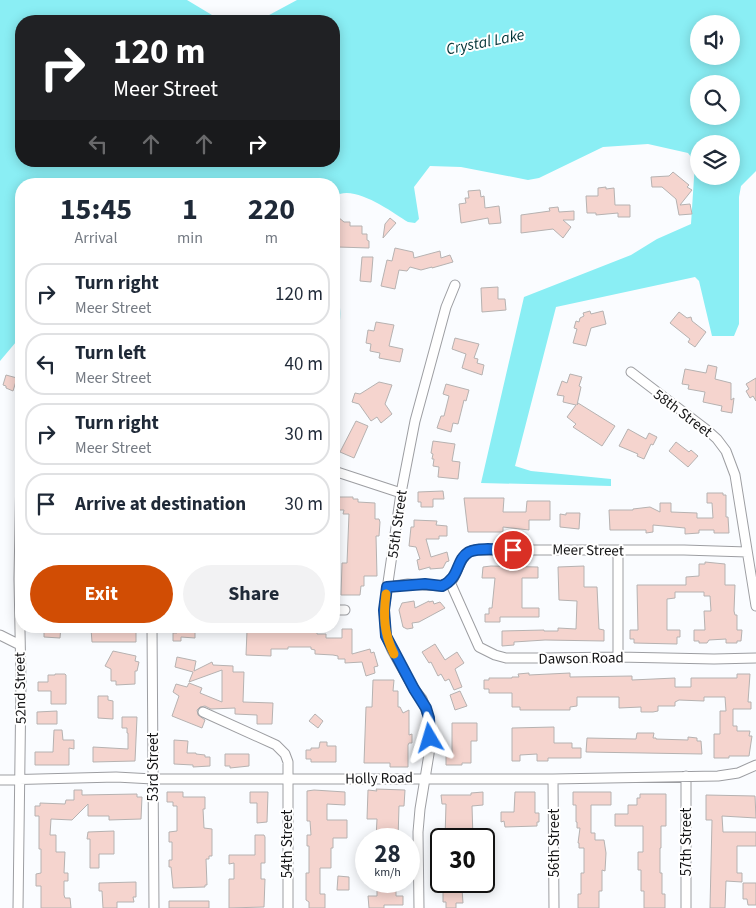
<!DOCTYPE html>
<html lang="en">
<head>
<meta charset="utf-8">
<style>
  body { margin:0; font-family:"Source Sans 3",sans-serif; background:#f2f2f3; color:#1f2937; height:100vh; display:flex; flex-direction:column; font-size:19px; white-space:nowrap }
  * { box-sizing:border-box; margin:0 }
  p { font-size:16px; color:#747a83 }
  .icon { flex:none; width:28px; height:28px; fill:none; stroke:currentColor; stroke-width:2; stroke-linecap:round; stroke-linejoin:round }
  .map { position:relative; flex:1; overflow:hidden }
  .side { position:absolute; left:15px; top:178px; width:325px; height:455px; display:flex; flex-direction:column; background:#fff; border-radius:20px; box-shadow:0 2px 12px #0003 }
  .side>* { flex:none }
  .guide { position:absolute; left:15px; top:15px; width:325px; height:152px; border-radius:20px; box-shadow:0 2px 12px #0003; background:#202124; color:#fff; overflow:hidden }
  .controls { position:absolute; left:690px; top:15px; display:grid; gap:10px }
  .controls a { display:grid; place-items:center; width:50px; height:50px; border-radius:50%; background:#fff; box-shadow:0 2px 12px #0003; font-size:25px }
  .speed { position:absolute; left:355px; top:828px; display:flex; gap:10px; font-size:25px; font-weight:700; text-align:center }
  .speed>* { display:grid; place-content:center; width:65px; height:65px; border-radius:50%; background:#fff; box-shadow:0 2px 12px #0003; line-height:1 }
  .speed small { font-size:12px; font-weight:400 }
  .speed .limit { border:2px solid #111; border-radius:8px; background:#fff; color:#111 }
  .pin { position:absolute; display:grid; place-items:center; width:42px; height:42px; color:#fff; margin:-21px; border:2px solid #fff; border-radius:50%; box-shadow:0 1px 5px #0007 }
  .me { position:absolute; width:55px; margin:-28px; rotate:353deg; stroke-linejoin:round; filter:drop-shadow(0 0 4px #0008) }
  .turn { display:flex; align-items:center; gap:18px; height:105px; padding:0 15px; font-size:22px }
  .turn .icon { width:65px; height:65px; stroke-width:2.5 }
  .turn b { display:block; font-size:35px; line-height:42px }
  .lanes { display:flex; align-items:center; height:48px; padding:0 15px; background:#0003; justify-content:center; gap:25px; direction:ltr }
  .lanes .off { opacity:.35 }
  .eta { display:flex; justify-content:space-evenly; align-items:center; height:85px; text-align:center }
  .eta b { font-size:30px; font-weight:700; line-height:35px }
  .primary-button { display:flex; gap:10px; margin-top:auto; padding:10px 15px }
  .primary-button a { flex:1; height:58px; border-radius:30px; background:#d14d04; color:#fff; font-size:20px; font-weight:700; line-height:58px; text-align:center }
  .primary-button a+a { background:#f2f2f3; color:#1f2937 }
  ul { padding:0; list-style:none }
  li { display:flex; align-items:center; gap:15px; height:62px; margin:0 10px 8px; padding:0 5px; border:2px solid #e0e1e3; border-radius:20px }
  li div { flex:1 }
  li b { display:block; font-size:19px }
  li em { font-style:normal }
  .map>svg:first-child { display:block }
  .water { fill:#8aeef4; fill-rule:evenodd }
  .building { fill:#f5d4ce; stroke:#b6b2b1 }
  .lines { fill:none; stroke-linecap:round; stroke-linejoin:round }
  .street-casing { stroke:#9d9ea2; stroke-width:11 }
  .street { stroke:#fff; stroke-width:9 }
  .route-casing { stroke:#114b97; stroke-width:12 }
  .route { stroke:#1a73e8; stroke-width:9 }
  .slow { stroke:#f59e0b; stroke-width:9 }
  .labels { text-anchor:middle; stroke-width:4; stroke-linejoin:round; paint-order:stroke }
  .street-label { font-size:15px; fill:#141415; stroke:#fff }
  .water-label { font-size:16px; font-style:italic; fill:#003336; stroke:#fff }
</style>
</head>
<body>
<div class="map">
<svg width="756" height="908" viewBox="0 0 756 908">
  <rect width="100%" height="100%" fill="#fafcff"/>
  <path class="water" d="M0,0H187L222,21H21V161H334V21H258L297,0H756V171L741,186L739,197V324L734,336H712L699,281L695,277L556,307L515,466L531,471L611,479V486L481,483L524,297L631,255L657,239L691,224L695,162L688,153L648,144L603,147L539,178L528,180L461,167L430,166L414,187L419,219L415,223L408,222C392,212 352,182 334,197V184H21V332L16,342L0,361ZM699,24H731V56H699ZM699,84H731V116H699ZM699,144H731V176H699Z
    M334,289C346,308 338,333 334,353Z"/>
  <path class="building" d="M673,172L689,185L687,187L692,190L680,205L690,204L692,214L679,215L676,199L662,187H652L651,177L669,176Z
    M606,187V189L614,188L615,205H630V217H618V213L596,215V213H587L586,196H598V188Z
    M480,190L481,197L484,196L485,208L499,206L501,223L489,224L488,218L461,223L459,204L466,203L465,198H469L468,191Z
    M558,207L559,212L574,211V220H563L571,227L563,238L553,229L521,233V215L550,211L549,208Z
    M338,217L344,222H350V226H362V234H367V240L369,241V248L338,247L339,235H334V223Z
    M390,218L396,223L383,238L385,224Z
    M395,248L413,252L414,258L440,251L441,258L450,255L453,262L432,268V267L421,270L410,267L407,271L399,270L395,289L381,286L387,260L392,261Z
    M362,257H373L371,282L360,281Z
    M498,287V299H505L506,310L482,312L481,288Z
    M590,311L591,314L603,311L606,324L591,328L586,346L573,343L577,329L574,328L576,321L579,322L580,318L584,316L583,313Z
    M679,312L687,318L691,317L692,321L706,332L695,347L688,342L690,339L670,323Z
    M376,322L394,325L389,346L403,349L400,362L379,358L380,353L370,351L371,344L366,343L368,330L374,331Z
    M455,338L479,344L474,358L478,359L477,363L484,365L482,375L462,368L466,354L452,349Z
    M708,365L717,367L715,379L731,383V400L734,398L732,413L721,411L722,406L703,402L705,392L688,389L689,385L682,384L685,369L706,373Z
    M570,374L582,377L579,386L581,387L577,405L578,403L615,426L602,446L573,427L576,424L567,417L576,405L563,402L564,396L557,395L562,381L567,383Z
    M6,375L17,378L13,391L6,388V386L3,385Z
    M756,378V401L753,396L750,398L746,391L749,389L746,384Z
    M379,382L392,385L385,404L392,414L381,423L377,417L371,421L359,404L352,402L355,393L360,394Z
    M446,384L469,390L466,401L464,400L458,424L453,423L451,432L437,428L441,416H444L449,396L443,394Z
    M356,421L368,426L354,458L340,452Z
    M628,429L646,439L649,433L657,437L653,445L651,444L644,459L637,456L638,454L619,446Z
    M433,441L455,444L452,461L460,462L458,479L438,477L439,467L433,466L434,459H432L433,454L431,453Z
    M676,442L689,452L691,450L698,456L688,467L669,451Z
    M443,491L444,499H433V507H421V502H418V492Z
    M707,493H723V495H726V517H728L729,533H714V530H699V533L685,534V528L653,525V532L646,533V530H610L609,510H633V509L650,507L660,512V503H671V512L697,513V518H713L712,503H707Z
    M338,497H353V499H358V502L375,503V519H379L380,522L379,536H376L377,576H364V586H361L360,595H341L342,563H347L349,514H343L344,510H338Z
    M464,498H504L503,512H526L527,501H550V520H529V530L503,527V532H468Z
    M566,513H580L579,529L560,527V514L566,515Z
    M414,520L437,521L436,525L447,526V536H439V539H426L431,557L447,552L449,561L446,562L443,568L430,569V567L419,570L417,560L420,559L416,547L409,546L411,527H414Z
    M705,562L725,564V585H735L734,611L735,615H737V630H742L741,641H737V643H726V639L709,640L707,643H699V641H694V630H705L704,611H711L710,596H704V592H675V598L667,599V630H680V637H677V644L634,643V639H630V630H638L637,585H686V577L699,576V564H705Z
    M491,566L538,567V578H522V608H539V617H500V622H485V614H489V608H492L495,578H482L483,567Z
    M584,566V587H597L599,629L604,630V641L545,640L514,642V645L502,646V631L544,630V631H558V628L576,629L577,601L559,600L558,567Z
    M414,601L415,608L429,601V602L433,601L434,604L440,602L445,608L419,622L412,623L413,628L407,629L403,627L399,610L402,603Z
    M44,626H61L60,638L44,637Z
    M180,626H195V638L181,637V641H173V633H177V628H180Z
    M136,628V642H92L91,629Z
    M277,629L317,631V634H326V638H342V629H352V654L370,649L371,653L374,652L378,666L374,667L375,673L366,676L362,662L345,663V659H338V656L333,655L315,654V650L311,649V647H288V649H271V656L246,655L247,631L277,632Z
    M435,644L445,660L457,652L464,663L455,669L462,687L454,690L449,679L445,681L441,674L438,676L431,662L429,663L422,652Z
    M113,651L136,656L135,661L139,662L137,671H135V684L116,685V681H111V669L105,666Z
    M177,657L196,661L194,671L212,662L213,665L233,666V672H244L243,702L273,703L272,724H257V715L235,714V708L211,709L205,706L200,707L197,710L198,715L205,720L202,728L172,716L179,696L173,692L176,684L187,687L189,683L202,688L200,693L222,702V670L189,682L193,672L175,667Z
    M529,673V675L570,673V677L632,676V680L675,678V687H691V678H737V674H750L748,702H751V709H733V726H737V731H750L749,736H752L749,756H729V758H714V734H720V711H726L725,697H704V701L679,700L675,702V706H658V711L653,712H641V707L619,708V697H577V706L570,707V710H520V707H512V693H489V689H484V680H489V678H512V677H519L518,674Z
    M55,674H65L66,675V704H51V691H38V682H48V675H55Z
    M373,680H394L393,691H398V707H400L403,713L409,710V735L412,734V743H409L408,745V767H390V763H364L366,707H372Z
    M460,691L467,706L455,710L450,695Z
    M98,696H108V700L113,701V719L98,718Z
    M57,711V724H37V712Z
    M315,714L323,721L318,728L309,721Z
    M122,717H137L135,761L93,762V747L128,749V733H127V728H122Z
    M452,723H477V741H471V763H462V765H446V754H452Z
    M554,727V743H572V748H581V758H548V761H537V754L520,755V761H512V728Z
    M54,730H62L63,740H74V749L69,748V765H35V752H53Z
    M637,733H654L653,738H656V739L688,740V737L697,738V741H701L702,754L586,752L587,738L636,739Z
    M174,740L188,741L187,753H196V754L205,755V757H210V766L193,767V765L174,764Z
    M320,742H327V746H336V762H311V759H306V750H311V748H319Z
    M225,754H249V766L230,768V766H225Z
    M376,789L405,790L404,806H399L398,839H376L377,819H367L368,790L377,791Z
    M74,790H82V795L137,794V797H142L141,819L109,820V816H88V804L72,820L51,819L50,835H56V852H65L64,873H68V881H64V895L65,898H70L71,908H41V886H36V874L41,873V849H39V816H35V806H40V803L65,804L66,800H74Z
    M314,790L345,792V805L327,804V820H347V838H333V848H331V868H320V894H325V908H309V902L306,900V873H309V846H307V835H311L310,821H307V791Z
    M167,792H183V797H205V809H203L204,828L212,829V856H209V859H206L207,885H205V887L173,888L171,867H169V860H172V842H169V832L177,831V806H173V802H167Z
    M250,792H268L267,822L257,823V803H250Z
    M483,792V805L472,806L473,839H445L446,804H442L441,795H471V793Z
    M515,792H535V813H539V822H537V826L505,827L504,821L501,822V812H514Z
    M573,792H611V805H591V833H595V840H604L606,853L605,871L602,870V891H599V908H578V894H581V873H584V848H579V843H578L580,828H577V822H576V805H573Z
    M640,794H666V826H661V848H660V873H662V894H665V908H644V891H641V870H638V852H643V826H615V814H628V805H637V798H640Z
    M706,795L755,796L756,818L722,816L723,832H756V846H737V873H742V882L726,881L725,908H710L712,820H706Z
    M114,831V854H99V868H90V839H87L88,832Z
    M255,835H264L265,837V863H261V879H265L264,907L229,908V879H234V863L229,864V855H255Z
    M338,876L349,877V890H337Z
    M377,881H396V896H403V905H384V908H369L368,896H377Z
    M438,881H474V888L462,889L463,903H456V908H446V902H443V888H438Z
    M136,882V897H133L134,902H117V908H103L102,891H99V883Z
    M743,883H756V905H748L747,899H743Z
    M169,901H209V908H169Z"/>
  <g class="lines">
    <g class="street-casing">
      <path id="street" d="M631,372L707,430L717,439L726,451L735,475L756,606
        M334,471L401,493
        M618,551V657
        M450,582L479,647L495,655L506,658H545L618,657L714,659L756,658
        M387,587L408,584L442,586L453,579L463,557L468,552L475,550H684L747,552
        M334,610H345
        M152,626L154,908
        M0,635L20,645
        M203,712L276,745L285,754L288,762V908
        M686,776V908
        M553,779L554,908
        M0,780L116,777L153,779H553L718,776L738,773L756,765
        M18,908L21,682L19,579L21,469
        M419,908L418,832L420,809L429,754L431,738L429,718L422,699L414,689L392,650L386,636L384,610L401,493L415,421L446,307L455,285"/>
    </g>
    <use href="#street" class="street"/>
  </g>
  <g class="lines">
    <g class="route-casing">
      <path id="route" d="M430,738L429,718L426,708L414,689L386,636L384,610L387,587L425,584L442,586C461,577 455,560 469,552C479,547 502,550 513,550"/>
    </g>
    <use href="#route" class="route"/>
    <path class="slow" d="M386,594C383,616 384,634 394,654"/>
  </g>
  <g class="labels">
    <g class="street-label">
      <text transform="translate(683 413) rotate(37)" y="5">58th Street</text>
      <text transform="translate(397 524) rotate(-82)" y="5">55th Street</text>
      <text transform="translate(588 550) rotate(1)" y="5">Meer Street</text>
      <text transform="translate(581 658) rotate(-1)" y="5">Dawson Road</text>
      <text transform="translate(20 688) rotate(-91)" y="5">52nd Street</text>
      <text transform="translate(153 767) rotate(-90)" y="5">53rd Street</text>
      <text transform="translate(379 778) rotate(-1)" y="5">Holly Road</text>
      <text transform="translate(686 842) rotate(-90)" y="5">57th Street</text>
      <text transform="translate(554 843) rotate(-90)" y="5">56th Street</text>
      <text transform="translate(287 844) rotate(-90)" y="5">54th Street</text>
    </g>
    <g class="water-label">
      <text transform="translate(485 41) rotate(-11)" y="6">Crystal Lake</text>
    </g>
  </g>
</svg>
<div class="controls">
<a><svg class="icon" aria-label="sound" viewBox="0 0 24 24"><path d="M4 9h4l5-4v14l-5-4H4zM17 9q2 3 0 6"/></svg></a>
<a><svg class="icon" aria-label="search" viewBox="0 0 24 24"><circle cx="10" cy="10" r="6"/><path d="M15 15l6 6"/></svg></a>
<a><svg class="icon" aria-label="layers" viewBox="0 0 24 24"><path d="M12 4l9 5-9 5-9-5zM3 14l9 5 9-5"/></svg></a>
</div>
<div class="speed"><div>28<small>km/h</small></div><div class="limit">30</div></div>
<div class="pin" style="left:513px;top:550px;background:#d93025"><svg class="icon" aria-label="arrive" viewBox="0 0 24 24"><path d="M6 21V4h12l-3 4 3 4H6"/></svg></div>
<svg class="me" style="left:430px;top:738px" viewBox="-20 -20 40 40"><path d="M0-17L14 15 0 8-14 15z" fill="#1a73e8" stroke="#fff" stroke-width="4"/></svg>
<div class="guide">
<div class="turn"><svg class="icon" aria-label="right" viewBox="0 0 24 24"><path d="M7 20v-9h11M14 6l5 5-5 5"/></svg><div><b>120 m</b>Meer Street</div></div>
<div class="lanes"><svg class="icon off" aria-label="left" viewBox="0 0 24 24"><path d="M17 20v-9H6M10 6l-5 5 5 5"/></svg><svg class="icon off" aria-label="ahead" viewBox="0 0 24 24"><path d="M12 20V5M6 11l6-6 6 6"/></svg><svg class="icon off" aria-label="ahead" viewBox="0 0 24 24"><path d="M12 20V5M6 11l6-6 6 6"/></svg><svg class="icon" aria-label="right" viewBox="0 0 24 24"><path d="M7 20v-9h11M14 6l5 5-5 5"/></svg></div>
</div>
<section class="side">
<div class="eta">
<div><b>15:45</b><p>Arrival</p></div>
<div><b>1</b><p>min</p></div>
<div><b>220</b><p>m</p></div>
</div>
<ul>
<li><svg class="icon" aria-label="right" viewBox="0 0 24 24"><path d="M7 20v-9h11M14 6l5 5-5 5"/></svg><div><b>Turn right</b><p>Meer Street</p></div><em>120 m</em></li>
<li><svg class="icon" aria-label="left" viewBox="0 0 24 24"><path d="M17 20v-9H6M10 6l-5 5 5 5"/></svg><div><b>Turn left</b><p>Meer Street</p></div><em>40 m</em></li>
<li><svg class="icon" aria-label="right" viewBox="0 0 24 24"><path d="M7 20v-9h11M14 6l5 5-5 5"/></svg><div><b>Turn right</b><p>Meer Street</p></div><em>30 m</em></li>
<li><svg class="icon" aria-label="arrive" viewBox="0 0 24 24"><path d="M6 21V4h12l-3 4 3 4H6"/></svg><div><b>Arrive at destination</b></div><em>30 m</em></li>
</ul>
<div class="primary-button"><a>Exit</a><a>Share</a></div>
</section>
</div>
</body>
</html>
